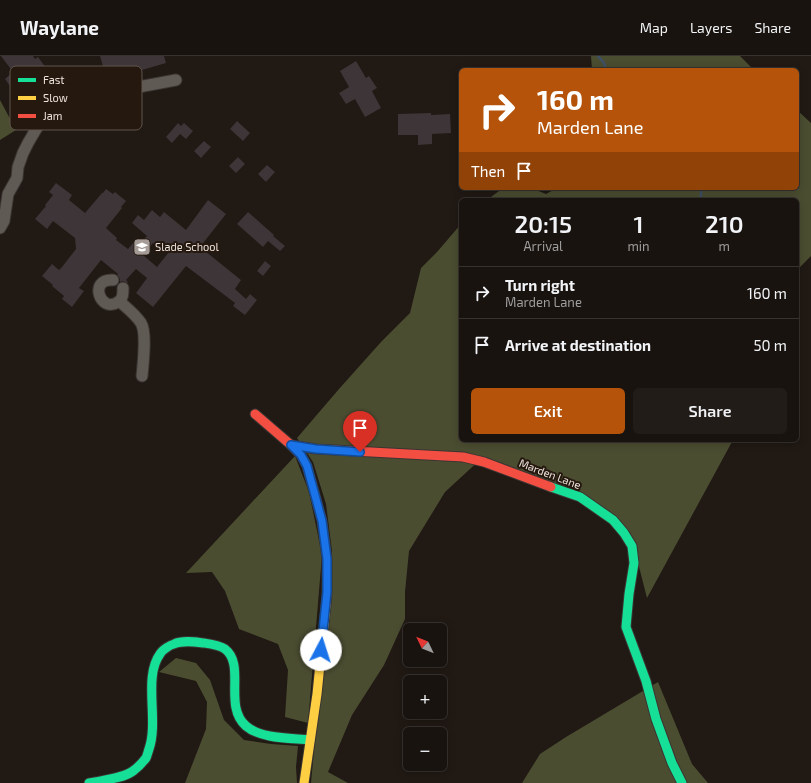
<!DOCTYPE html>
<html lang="en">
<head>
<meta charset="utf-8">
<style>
  body { margin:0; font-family:"Exo 2",sans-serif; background:#211c18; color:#f1f3f6; height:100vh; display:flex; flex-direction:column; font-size:15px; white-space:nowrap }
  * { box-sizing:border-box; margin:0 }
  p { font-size:13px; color:#9f9e9e }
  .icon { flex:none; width:22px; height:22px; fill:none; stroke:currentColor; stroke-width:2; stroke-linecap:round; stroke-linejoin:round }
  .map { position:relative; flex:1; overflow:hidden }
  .side { position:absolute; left:459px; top:142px; width:340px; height:244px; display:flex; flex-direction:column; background:#18130f; border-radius:6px; box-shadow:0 2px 10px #0003,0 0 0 1px #36322f }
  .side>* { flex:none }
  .banner { position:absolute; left:459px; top:12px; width:340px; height:122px; border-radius:6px; box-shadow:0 2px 10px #0003,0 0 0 1px #36322f; background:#b45309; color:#fff; overflow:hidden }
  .needle { width:26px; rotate:313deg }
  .buttons { position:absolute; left:403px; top:567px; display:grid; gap:8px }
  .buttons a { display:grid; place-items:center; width:44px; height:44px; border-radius:6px; background:#18130f; box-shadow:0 2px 10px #0003,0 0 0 1px #36322f; font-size:20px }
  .pin { position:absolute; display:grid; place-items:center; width:34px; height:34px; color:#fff; margin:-41px -17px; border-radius:50% 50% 50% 0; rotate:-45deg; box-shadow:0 0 4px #0007 }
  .pin .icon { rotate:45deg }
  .me { position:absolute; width:44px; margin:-22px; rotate:5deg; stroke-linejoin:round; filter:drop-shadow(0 0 3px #0008) }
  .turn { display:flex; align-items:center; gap:14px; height:84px; padding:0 12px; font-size:18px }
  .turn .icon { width:52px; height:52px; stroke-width:2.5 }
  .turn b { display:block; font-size:28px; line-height:34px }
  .then { display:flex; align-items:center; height:38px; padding:0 12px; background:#0003; gap:8px; font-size:15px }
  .eta { display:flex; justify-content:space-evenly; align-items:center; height:68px; text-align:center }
  .eta b { font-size:24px; font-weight:600; line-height:28px }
  .cta { display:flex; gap:8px; margin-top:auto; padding:8px 12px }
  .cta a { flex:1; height:46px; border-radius:6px; background:#b45309; color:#fff; font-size:16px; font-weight:600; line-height:46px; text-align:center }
  .cta a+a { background:#211c18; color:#f1f3f6 }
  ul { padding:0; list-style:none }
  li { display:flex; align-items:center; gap:12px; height:52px; padding:0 12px; border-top:1px solid #36322f }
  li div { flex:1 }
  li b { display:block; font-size:15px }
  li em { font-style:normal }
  header { display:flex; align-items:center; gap:24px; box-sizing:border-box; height:56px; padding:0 20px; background:#18130f; border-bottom:1px solid #36322f }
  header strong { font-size:19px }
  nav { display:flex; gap:22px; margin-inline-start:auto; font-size:14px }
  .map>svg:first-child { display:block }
  .forest { fill:#4b4d31 }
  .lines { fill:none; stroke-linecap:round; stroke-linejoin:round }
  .stream { stroke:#3e5066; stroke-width:2.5 }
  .building { fill:#3d3537; fill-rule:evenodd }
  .street-casing { stroke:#3b3532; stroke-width:13 }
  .fast-casing { stroke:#3b3532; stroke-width:11 }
  .slow-casing { stroke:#3b3532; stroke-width:11 }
  .jam-casing { stroke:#3b3532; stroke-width:11 }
  .street { stroke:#605a55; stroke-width:11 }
  .fast { stroke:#16e098; stroke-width:9 }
  .slow { stroke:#ffcf43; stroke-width:9 }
  .jam { stroke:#f24e42; stroke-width:9 }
  .route-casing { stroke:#114b97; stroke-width:10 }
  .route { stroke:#1a73e8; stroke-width:7 }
  .labels { text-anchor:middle; stroke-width:4; stroke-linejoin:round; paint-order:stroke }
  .poi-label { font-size:11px; fill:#ede3dd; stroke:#25180f; text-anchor:start }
  .street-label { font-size:11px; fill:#ede3dd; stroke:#25180f }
  .key { fill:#25180f; stroke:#61554d; stroke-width:1 }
  .key-label { font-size:11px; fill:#ede3dd }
</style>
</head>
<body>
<header>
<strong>Waylane</strong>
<nav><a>Map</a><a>Layers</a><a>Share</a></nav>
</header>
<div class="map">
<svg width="811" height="727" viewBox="0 0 811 727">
  <rect width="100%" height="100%" fill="#201914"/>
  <path class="forest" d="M591,0H740L754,14H592Z
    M0,44L16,74L0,84Z
    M797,54L811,67V200L797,214V144H487L503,132H531L546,138L557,132H797Z
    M461,168V384H733L647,542L636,499L611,465L580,441L482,402L445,436L409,495L405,536V563L384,609L352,659L328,716L348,727H311L332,495L326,448L313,406L297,382L339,333L381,286L410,257L421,212L437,196Z
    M295,400L309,436L322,499L308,667L285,661L288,614L278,588L239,573L225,535L212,516L186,517Z
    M176,602L196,607L210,624L224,664L244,684L271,688L298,690L296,711L297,727H185L206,673L207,646L196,625L159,616Z
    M658,626L692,708L708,727H522L540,698L566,681Z"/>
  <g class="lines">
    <path class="stream" d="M598,0L604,7L606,14
      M700,144L701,139V132"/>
  </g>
  <path class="building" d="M1,0H33L35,3L38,1L46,12L41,15L55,34L35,48L21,29L13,34L5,23L13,16Z
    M100,0H164L166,7L132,17L131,14L106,21Z
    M356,5L366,22L369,20L377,32L372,35L381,52L365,61L355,43L346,48L339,37L349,31L340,15Z
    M431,57V59L450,58L451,77L432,78V88L418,89V79H398V58Z
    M237,65L250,77L243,85L230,73Z
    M178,67L181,70L184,67L193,75L186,83L180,78L172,87L166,81Z
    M204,85L211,91L201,102L194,95Z
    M238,101L245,108L236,117L229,110Z
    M267,109L275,116L266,126L258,118Z
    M56,127L72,139L69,144L85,157L102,137H103L106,133L113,138L115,136L126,145L121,151L122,152L106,172L117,182L116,184L128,193L133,187L137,190L147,180L132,167L138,159L144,164L152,154L160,161L164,156L186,174L208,144L226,158L200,191L241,224L235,233L246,243L250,238L257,244L245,259L233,250L235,247L186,210L153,251L136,237L147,222L136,213L126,224L128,226L127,227L123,225L120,226V223L117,219L118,218L101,204L79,232L84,235L72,251L62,243L64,240L52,230L53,229L42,220L52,208L59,214L62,211L76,193L75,182L53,165L47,173L35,163L46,150L45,149L53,139L49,136ZM153,187L156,189L158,187L169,196L157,211L143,199Z
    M248,156L274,179L273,180L285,190L280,195L268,185L263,191L237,168Z
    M265,205L271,210L263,220L257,215Z"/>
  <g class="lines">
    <g class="street-casing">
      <path id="street" d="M0,172L4,165L8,138L17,122L18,111L23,97L28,87L38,70L48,58L58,51L90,40L176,24
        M113,224C88,222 100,258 118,246C123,243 123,238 123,232
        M119,245C127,252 136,259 141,267C147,277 143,308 142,320"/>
    </g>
    <g class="fast-casing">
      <path id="fast" d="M551,431L580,441L613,464L624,477L632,490L634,507L629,538L626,571L646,625L656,663L672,707L682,727
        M89,727C102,724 122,723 133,715C137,712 143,706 146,702C147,700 148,696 149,693C159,665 143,621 160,598C162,594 170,589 174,588C183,584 195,586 204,587C211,588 219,589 225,593C246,609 223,650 246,670C261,683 291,682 310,684"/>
    </g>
    <g class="slow-casing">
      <path id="slow" d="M304,727L317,638L326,549"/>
    </g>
    <g class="jam-casing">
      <path id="jam" d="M255,358L291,389L301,399L307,410L322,465L327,503V536L326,549
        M291,389L316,393L463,401L484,406L551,431"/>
    </g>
    <use href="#street" class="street"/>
    <use href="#fast" class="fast"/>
    <use href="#slow" class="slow"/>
    <use href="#jam" class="jam"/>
  </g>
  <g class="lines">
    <g class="route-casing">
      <path id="route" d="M321,594L327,536V503L322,465L307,410L301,399L291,389L316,393L360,396"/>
    </g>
    <use href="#route" class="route"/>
  </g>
  <defs>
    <g id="school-square" transform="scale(0.9)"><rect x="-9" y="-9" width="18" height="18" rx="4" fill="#a59c97" stroke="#25180f"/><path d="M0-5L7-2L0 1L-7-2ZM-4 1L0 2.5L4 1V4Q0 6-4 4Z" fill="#fff"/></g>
  </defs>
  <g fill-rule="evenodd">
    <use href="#school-square" x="142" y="191"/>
  </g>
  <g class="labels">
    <g class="poi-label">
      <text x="155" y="195">Slade School</text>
    </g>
    <g class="street-label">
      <text transform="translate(550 418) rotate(21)" y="4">Marden Lane</text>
    </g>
  </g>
  <rect x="10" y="10" width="132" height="64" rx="6" class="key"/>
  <rect x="18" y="22" width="18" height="4" fill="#16e098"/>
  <rect x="18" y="40" width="18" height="4" fill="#ffcf43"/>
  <rect x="18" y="58" width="18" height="4" fill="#f24e42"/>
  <g class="key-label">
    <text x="43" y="28">Fast</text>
    <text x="43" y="46">Slow</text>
    <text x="43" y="64">Jam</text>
  </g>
</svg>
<div class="buttons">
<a><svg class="needle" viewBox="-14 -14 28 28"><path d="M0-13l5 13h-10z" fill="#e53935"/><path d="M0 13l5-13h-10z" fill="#9f9e9e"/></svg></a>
<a>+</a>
<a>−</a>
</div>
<div class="pin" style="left:360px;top:396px;background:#d93025"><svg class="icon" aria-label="arrive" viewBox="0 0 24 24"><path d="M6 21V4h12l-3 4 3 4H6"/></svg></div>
<svg class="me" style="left:321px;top:594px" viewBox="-20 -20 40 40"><circle r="19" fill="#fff"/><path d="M0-13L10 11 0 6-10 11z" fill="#1a73e8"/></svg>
<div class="banner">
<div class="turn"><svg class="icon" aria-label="right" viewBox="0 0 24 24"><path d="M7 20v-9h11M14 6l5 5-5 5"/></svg><div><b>160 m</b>Marden Lane</div></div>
<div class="then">Then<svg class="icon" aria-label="arrive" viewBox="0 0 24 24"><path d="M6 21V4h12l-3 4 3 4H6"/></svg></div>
</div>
<section class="side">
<div class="eta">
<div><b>20:15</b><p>Arrival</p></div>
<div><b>1</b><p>min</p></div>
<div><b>210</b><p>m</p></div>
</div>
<ul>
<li><svg class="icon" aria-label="right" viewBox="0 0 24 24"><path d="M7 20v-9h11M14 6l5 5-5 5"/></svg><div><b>Turn right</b><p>Marden Lane</p></div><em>160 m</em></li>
<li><svg class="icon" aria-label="arrive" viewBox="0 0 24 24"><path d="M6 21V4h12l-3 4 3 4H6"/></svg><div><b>Arrive at destination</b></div><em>50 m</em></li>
</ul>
<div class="cta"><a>Exit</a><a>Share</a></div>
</section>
</div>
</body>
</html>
